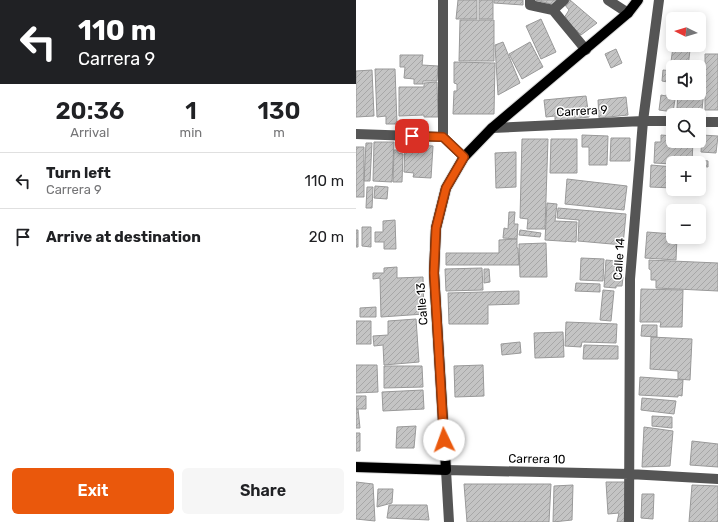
<!DOCTYPE html>
<html lang="en">
<head>
<meta charset="utf-8">
<style>
  body { margin:0; font-family:Rubik,sans-serif; background:#f6f6f6; color:#202124; height:100vh; display:flex; flex-direction:column; font-size:15px; white-space:nowrap }
  * { box-sizing:border-box; margin:0 }
  p { font-size:13px; color:#757577 }
  .icon { flex:none; width:22px; height:22px; fill:none; stroke:currentColor; stroke-width:2; stroke-linecap:round; stroke-linejoin:round }
  .map { position:relative; flex:1; overflow:hidden }
  .panel { display:flex; flex-direction:column; background:#fff; width:356px }
  .panel>* { flex:none }
  .banner { background:#202124; color:#fff; overflow:hidden }
  .needle { width:26px; rotate:275deg }
  .fabs { position:absolute; left:310px; top:12px; display:grid; gap:8px }
  .fabs a { display:grid; place-items:center; width:40px; height:40px; border-radius:6px; background:#fff; box-shadow:0 2px 10px #0003; font-size:20px }
  .pin { position:absolute; display:grid; place-items:center; width:34px; height:34px; color:#fff; margin:-17px; border-radius:8px; box-shadow:0 2px 6px #0006 }
  .me { position:absolute; width:44px; margin:-22px; rotate:357deg; stroke-linejoin:round; filter:drop-shadow(0 0 3px #0008) }
  .turn { display:flex; align-items:center; gap:14px; height:84px; padding:0 12px; font-size:18px }
  .turn .icon { width:52px; height:52px; stroke-width:2.5 }
  .turn b { display:block; font-size:28px; line-height:34px }
  .eta { display:flex; justify-content:space-evenly; align-items:center; height:68px; text-align:center }
  .eta b { font-size:24px; font-weight:600; line-height:28px }
  .cta { display:flex; gap:8px; margin-top:auto; padding:8px 12px }
  .cta a { flex:1; height:46px; border-radius:6px; background:#ea580c; color:#fff; font-size:16px; font-weight:600; line-height:46px; text-align:center }
  .cta a+a { background:#f6f6f6; color:#202124 }
  ul { padding:0; list-style:none }
  li { display:flex; align-items:center; gap:12px; height:56px; padding:0 12px; border-top:1px solid #e0e0e0 }
  li div { flex:1 }
  li b { display:block; font-size:15px }
  li em { font-style:normal }
  main { display:flex; flex:1; min-height:0 }
  .map>svg:first-child { display:block }
  .building { fill:url(#building-hatch); stroke:#999 }
  .lines { fill:none; stroke-linecap:round; stroke-linejoin:round }
  .major-casing { stroke:#dbdbdb; stroke-width:12 }
  .minor { stroke:#555; stroke-width:10 }
  .major { stroke:#000; stroke-width:10 }
  .route-casing { stroke:#983908; stroke-width:10 }
  .route { stroke:#ea580c; stroke-width:7 }
  .labels { text-anchor:middle; stroke-width:3; stroke-linejoin:round; paint-order:stroke }
  .street-label { font-size:12px; fill:#000; stroke:#fff }
</style>
</head>
<body>
<main>
<section class="panel">
<div class="banner">
<div class="turn"><svg class="icon" aria-label="left" viewBox="0 0 24 24"><path d="M17 20v-9H6M10 6l-5 5 5 5"/></svg><div><b>110 m</b>Carrera 9</div></div>
</div>
<div class="eta">
<div><b>20:36</b><p>Arrival</p></div>
<div><b>1</b><p>min</p></div>
<div><b>130</b><p>m</p></div>
</div>
<ul>
<li><svg class="icon" aria-label="left" viewBox="0 0 24 24"><path d="M17 20v-9H6M10 6l-5 5 5 5"/></svg><div><b>Turn left</b><p>Carrera 9</p></div><em>110 m</em></li>
<li><svg class="icon" aria-label="arrive" viewBox="0 0 24 24"><path d="M6 21V4h12l-3 4 3 4H6"/></svg><div><b>Arrive at destination</b></div><em>20 m</em></li>
</ul>
<div class="cta"><a>Exit</a><a>Share</a></div>
</section>
<div class="map">
<svg width="362" height="522" viewBox="0 0 362 522">
  <defs>
    <pattern id="building-hatch" width="6" height="6" patternUnits="userSpaceOnUse"><rect width="6" height="6" fill="#c4c4c4"/><path d="M-1 1l2-2M0 6l6-6M5 7l2-2" fill="none" stroke="#a7a7a7"/></pattern>
  </defs>
  <rect width="100%" height="100%" fill="#fff"/>
  <path class="building" d="M102,0H121V19H100Z
    M123,0H137V19H123Z
    M138,0H167V5L138,3Z
    M179,0H201L199,5Z
    M214,0L241,23L225,35L208,18L213,10L209,5Z
    M185,19L200,52L185,59L170,26Z
    M104,20H138V61H103Z
    M147,42L164,83L142,95L139,45Z
    M174,42L187,67L166,79L153,54Z
    M317,47L334,50L332,67H317V69H314Z
    M260,49L266,63L255,68L249,54Z
    M349,54H362V110H349Z
    M44,55H67L66,65L82,66L81,81H67V84H58V79L48,78L49,67H44Z
    M98,62L139,63L138,114H97L98,91H101V84L98,83Z
    M19,69H39L41,124H30V116L21,117Z
    M16,70L18,116L0,117V71Z
    M307,70L317,71V83L306,81Z
    M81,82L82,117H68V115L43,116V87H68V83Z
    M313,84L317,85V93H320L317,112L303,110L305,95L310,96Z
    M343,88L348,89L346,110H337V112L329,111V109L321,108L322,93H343Z
    M230,96L233,117L199,121V116L190,117L188,100Z
    M270,97L272,115L243,118L242,100Z
    M226,135L252,136L251,165H233V147H226Z
    M305,135L317,136V141H337L336,163H317V164L298,163L299,142H305Z
    M346,135L362,136L360,153L345,152Z
    M255,138H274V161H254Z
    M166,139H192L189,229H171L172,219L164,218Z
    M195,139H221V173H194Z
    M18,142H38L36,182L17,181Z
    M10,143H16L14,181H8Z
    M49,144L77,146L75,178L57,177L58,173L48,172Z
    M0,147H8V197H0Z
    M38,150H42V153L47,154L46,182H37Z
    M160,152V187L140,188L139,153Z
    M339,159L352,161V167L343,166V163H338Z
    M295,165L317,167V188L294,187Z
    M343,168H347L345,190L329,189H343Z
    M211,179L271,186L268,210L209,204Z
    M19,186L32,187L31,199L18,198Z
    M11,187H17L16,208H10Z
    M191,203L201,204L199,221L221,222L220,242L189,240Z
    M202,208L270,214L267,245L222,241L223,220L201,218Z
    M153,212H159L158,224H162L161,239L147,238L148,228L152,229Z
    M39,220L40,249H28V242H19V232H27V221Z
    M6,227H15V247L6,246Z
    M0,230H2V247H0Z
    M164,230L185,233L184,237L163,235Z
    M291,232L317,234V237H321L320,260L289,258Z
    M161,239V248H162L163,265H90V253H143V240Z
    M190,243L191,277H164L163,244Z
    M225,258L248,259L247,281L224,280Z
    M250,260L261,261L260,272L261,273V277H267L266,286H260V288L248,287Z
    M293,260L362,263V291L300,288V280H295V270L293,269Z
    M41,267V278L67,277L68,314L25,317L24,278L17,279V273H28V268Z
    M126,268L127,290L90,291L89,269Z
    M128,269H133L134,282L128,283Z
    M220,283L244,284V292L219,291Z
    M285,289L327,290L326,327H304L305,322H284Z
    M247,290L258,291L255,321L244,320Z
    M163,291V304L132,305V324H93L92,293Z
    M20,307V317H4V308Z
    M60,319L63,362L28,365L27,345L18,346L17,336L32,335V321Z
    M0,321H15V344H0Z
    M210,322L261,324L260,343L226,342L225,347L209,346Z
    M286,325H301V337L285,336Z
    M207,332L208,357L179,358L178,333Z
    M295,337L336,339L334,380L322,379V371L294,369Z
    M164,342L165,353L146,355L145,344Z
    M228,345L262,346V359H227Z
    M0,365H21L22,392L0,393Z
    M127,365L128,396L99,397L98,366Z
    M28,366H66L67,387L28,388Z
    M284,377L327,380L326,396L322,395V397L283,395Z
    M67,390L68,409L27,411L26,392Z
    M0,396H10V409H0Z
    M286,398L320,401L318,414L285,410Z
    M0,409H2L4,428H0Z
    M296,416L316,417V428L296,426Z
    M60,426L58,448H40L41,427Z
    M288,427L317,431L314,466L286,467Z
    M0,433H4V451H0Z
    M336,441L362,444V467L334,465Z
    M0,482L17,484L19,521L0,519Z
    M250,482H270L268,522H261L263,513L252,514Z
    M108,484H195L193,522H111Z
    M217,485L216,520L197,522L198,486Z
    M336,485L362,486V522H333Z
    M22,489H37L36,503L21,507Z
    M286,494H298L297,519L285,518Z
    M33,505H71L73,520L31,518Z"/>
  <g class="lines">
    <g class="major-casing">
      <path id="major" d="M0,467L90,470L78,273L80,228L90,188L108,157L136,128L272,13L282,0"/>
    </g>
    <path class="minor" d="M87,0V137
      M174,0V5L197,10L208,0
      M252,0L272,13
      M197,10L230,50
      M343,122H362
      M136,128L287,121H317
      M0,134L87,137L108,157
      M93,522L90,470L273,474L362,479
      M273,522L274,279L287,121L303,0"/>
    <use href="#major" class="major"/>
  </g>
  <g class="lines">
    <g class="route-casing">
      <path id="route" d="M56,136L87,137L108,157L90,188L80,228L78,273L88,440"/>
    </g>
    <use href="#route" class="route"/>
  </g>
  <g class="labels">
    <g class="street-label">
      <text transform="translate(226 111) rotate(-3)" y="4">Carrera 9</text>
      <text transform="translate(263 259) rotate(-86)" y="4">Calle 14</text>
      <text transform="translate(66 304) rotate(-94)" y="4">Calle 13</text>
      <text transform="translate(181 459) rotate(1)" y="4">Carrera 10</text>
    </g>
  </g>
</svg>
<div class="fabs">
<a><svg class="needle" viewBox="-14 -14 28 28"><path d="M0-13l5 13h-10z" fill="#e53935"/><path d="M0 13l5-13h-10z" fill="#757577"/></svg></a>
<a><svg class="icon" aria-label="sound" viewBox="0 0 24 24"><path d="M4 9h4l5-4v14l-5-4H4zM17 9q2 3 0 6"/></svg></a>
<a><svg class="icon" aria-label="search" viewBox="0 0 24 24"><circle cx="10" cy="10" r="6"/><path d="M15 15l6 6"/></svg></a>
<a>+</a>
<a>−</a>
</div>
<div class="pin" style="left:56px;top:136px;background:#d93025"><svg class="icon" aria-label="arrive" viewBox="0 0 24 24"><path d="M6 21V4h12l-3 4 3 4H6"/></svg></div>
<svg class="me" style="left:88px;top:440px" viewBox="-20 -20 40 40"><circle r="19" fill="#fff"/><path d="M0-13L10 11 0 6-10 11z" fill="#ea580c"/></svg>
</div>
</main>
</body>
</html>
